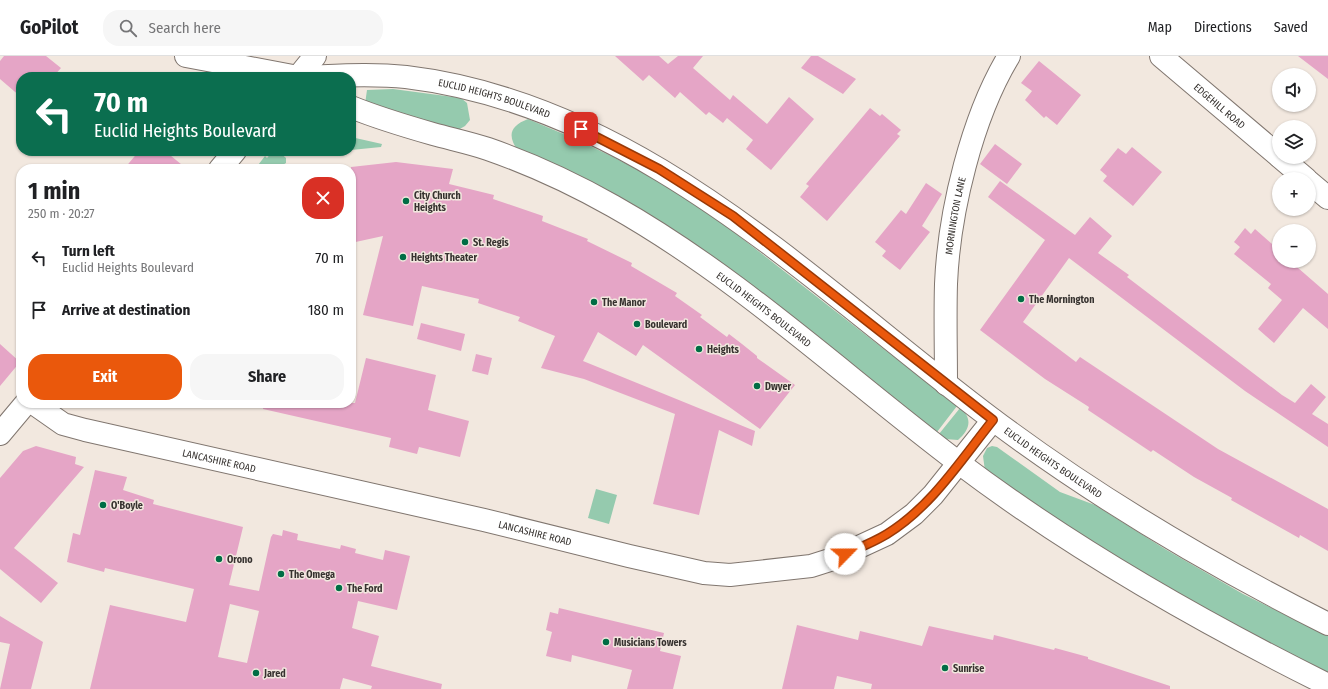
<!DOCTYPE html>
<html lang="en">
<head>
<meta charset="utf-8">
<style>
  body { margin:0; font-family:"Fira Sans Condensed",sans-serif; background:#f6f6f6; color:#202124; height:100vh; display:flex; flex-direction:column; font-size:15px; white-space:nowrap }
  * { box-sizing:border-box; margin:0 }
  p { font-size:13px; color:#757577 }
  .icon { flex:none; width:22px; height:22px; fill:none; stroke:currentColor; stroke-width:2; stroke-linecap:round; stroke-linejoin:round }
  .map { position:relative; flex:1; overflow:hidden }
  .details { position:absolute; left:16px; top:108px; width:340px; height:244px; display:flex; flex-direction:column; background:#fff; border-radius:16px; box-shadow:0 1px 3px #0004 }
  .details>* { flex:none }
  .banner { position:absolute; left:16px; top:16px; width:340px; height:84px; border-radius:16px; box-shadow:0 1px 3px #0004; background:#0b6e4f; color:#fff; overflow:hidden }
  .tools { position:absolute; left:1272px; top:12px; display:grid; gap:8px }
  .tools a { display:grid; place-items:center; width:44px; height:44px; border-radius:50%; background:#fff; box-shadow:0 1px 3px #0004; font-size:20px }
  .pin { position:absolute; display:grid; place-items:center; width:34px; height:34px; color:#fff; margin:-17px; border-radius:8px; box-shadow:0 2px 6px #0006 }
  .me { position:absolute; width:44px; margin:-22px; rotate:67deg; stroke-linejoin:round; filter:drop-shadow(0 0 3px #0008) }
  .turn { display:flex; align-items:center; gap:14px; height:84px; padding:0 12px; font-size:18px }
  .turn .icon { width:52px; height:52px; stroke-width:2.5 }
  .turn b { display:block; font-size:28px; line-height:34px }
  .round { display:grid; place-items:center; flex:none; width:42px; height:42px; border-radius:16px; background:#f6f6f6 }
  .overview { display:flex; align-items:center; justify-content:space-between; height:68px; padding:0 12px }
  h1 { font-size:24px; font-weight:700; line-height:30px }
  .primary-button { display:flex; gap:8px; margin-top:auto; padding:8px 12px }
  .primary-button a { flex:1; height:46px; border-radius:16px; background:#ea580c; color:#fff; font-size:16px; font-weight:700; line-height:46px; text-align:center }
  .primary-button a+a { background:#f6f6f6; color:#202124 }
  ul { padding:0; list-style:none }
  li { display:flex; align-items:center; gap:12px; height:52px; padding:0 12px }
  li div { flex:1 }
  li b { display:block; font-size:15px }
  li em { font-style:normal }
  header { display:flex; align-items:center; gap:24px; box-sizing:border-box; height:56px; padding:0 20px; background:#fff; border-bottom:1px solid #e0e0e0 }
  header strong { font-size:19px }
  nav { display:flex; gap:22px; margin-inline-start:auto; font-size:14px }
  .search { width:280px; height:36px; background:#f6f6f6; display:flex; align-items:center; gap:10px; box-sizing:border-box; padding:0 14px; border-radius:16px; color:#757577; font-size:15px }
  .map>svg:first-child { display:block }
  .green { fill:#95caae }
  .building { fill:#e5a5c6; fill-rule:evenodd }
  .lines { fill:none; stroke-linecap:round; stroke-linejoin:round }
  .minor-casing { stroke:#80766f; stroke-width:24 }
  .major-casing { stroke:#80766f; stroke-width:24 }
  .minor { stroke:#fff; stroke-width:22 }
  .major { stroke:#fff; stroke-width:22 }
  .route-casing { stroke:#983908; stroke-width:10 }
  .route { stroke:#ea580c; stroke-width:7 }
  .poi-dot { fill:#006d45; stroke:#f2e8df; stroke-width:1.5 }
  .labels { text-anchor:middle; stroke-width:3; stroke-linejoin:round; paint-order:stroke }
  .street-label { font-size:10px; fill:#36322f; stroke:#f2e8df }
  .poi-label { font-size:10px; font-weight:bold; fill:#36322f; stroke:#f2e8df; text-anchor:start }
</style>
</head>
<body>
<header>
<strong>GoPilot</strong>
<div class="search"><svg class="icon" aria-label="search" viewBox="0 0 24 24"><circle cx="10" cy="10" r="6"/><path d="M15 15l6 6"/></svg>Search here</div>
<nav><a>Map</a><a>Directions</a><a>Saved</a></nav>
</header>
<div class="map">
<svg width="1328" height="633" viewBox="0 0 1328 633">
  <rect width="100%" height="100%" fill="#f2e8df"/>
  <path class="green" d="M393,33L461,42L467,47L470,64L465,70L458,74L365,48L367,34Z
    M528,63C574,82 619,102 661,127C685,141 707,157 730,173L957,350L937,376L842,302L518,95C507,79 510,70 528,63Z
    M351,81L382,88L381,91L351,94Z
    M273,95H278L286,102V107L276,113H255L265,100L267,102Z
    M960,352C973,362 970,374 958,384L945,383L939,378Z
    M992,390L997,391L1060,436L1095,449L1165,493L1243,538L1328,580V619L1235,570L1080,481L985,415L983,400L987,392Z
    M596,433L617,439L609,468L588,462Z"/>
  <path class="building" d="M4,0H46L61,12L53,21H21V41L0,23V5Z
    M615,0H659L668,8L678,0H703L693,12L730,44L733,39L767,68L789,41L814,63L771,114L746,93L753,84L727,62L723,67L709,56L706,59L680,36L675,42L649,19L643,25Z
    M811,0H818L856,23L843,38L801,12Z
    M1298,0H1328V23Z
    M1039,5L1081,39L1057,69L1046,60L1044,62L1025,44L1032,35L1021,27Z
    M870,52L880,60L882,58L901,74L897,78L900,80L827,165L800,141L809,130L806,128Z
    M995,88L1022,108L1007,128L980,108Z
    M1132,91L1162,116L1133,150L1103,125L1107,120L1100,114L1118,92L1126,98Z
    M139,95H165L187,113H124Z
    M396,106L453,113L449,128L494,139L493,143L543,160L542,165L588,183L587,185L632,207L631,210L677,237L675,240L702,259L700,261L727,281L729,278L742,288L757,300V302L795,329L760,373L643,289L636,300L598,276L583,305L755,375L752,390L719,374L699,459L653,448L675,358L584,323L541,312L555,280L518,265L520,261L478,247L479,243L422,230L413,270L363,259L383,180L351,187V111Z
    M1000,125L1075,179L1090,161L1112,180L1098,197L1129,219L1127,221L1282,339L1295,347L1311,328L1326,341L1312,358L1328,368V391L1245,335L1069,202L1023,266L1076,306L1080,301L1218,393L1328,453V495L1300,479L1299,482L1231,444L1232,442L1194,421L1153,394L1151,396L1088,354L1089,351L1045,323L980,274L1045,184L988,141Z
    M926,127L942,138L922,170L930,176L900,214L882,200L886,195L875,186L901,154L906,158Z
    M1245,172L1251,178L1255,173L1279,194V205H1290L1328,238V273L1303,252L1274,287L1258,273L1282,244L1268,232L1271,228L1234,198L1240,191L1234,186Z
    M421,267L465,278L461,295L417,283Z
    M0,288L20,306L0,330Z
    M476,298L492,302L488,319L472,315Z
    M366,302L436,319L428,354L469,365L460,401L419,391L417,398L389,391L391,382L263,353L264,347H355Z
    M36,390L76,401L75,408L84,411L14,492L58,527L41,547L0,513V422L23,395Z
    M95,414L127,421L123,434L154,444L153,448L243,471L229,529L259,535L271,481L273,478L282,480L283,474L298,478L297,484L340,493L341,489L356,493L355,497L383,504L385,494L410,500L397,554L358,545L352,572L379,580L371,610L442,628L441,633H371L372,630L343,622L340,633H90L110,549L186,566L194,533L105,512L104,516L67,506L73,477L80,479ZM230,548L259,555L247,607L218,601Z
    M559,552L664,577L660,595L681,600L673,633H627L632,614L572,599L571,606L546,600L552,576L546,574L550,556L558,558Z
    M0,560L43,586L31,633H0L10,588L0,586Z
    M797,569L858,584L860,575L922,590L929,570L993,584L994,579L1054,594L1055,592L1088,601V603L1170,630V633H871L872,628L837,620L834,633H782Z"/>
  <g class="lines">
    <g class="minor-casing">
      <g id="minor">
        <path d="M186,0L298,21L315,0"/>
        <path id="s1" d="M1161,0L1279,100"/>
        <path d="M1280,101L1306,123"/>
        <path d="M1309,126L1328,142"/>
        <path id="s2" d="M946,328C946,295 945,261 946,228C949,156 972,61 1009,0"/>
        <path id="s3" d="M33,347L63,368L85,374L484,464L629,500L704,517L730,519L811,510L833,503L887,478L914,458L933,439L993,364"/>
      </g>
    </g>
    <g class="major-casing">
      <g id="major">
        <path id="s4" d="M298,21C334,20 370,17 406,21C640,49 812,228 992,363C1097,442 1211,509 1328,568"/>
        <path id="s5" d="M351,51C378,62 405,70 433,78C451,83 470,87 488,93C531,108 574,128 613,150C739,221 845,321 959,407C1074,494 1199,565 1328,629"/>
        <path d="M220,113L235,95"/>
        <path d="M0,378L26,347"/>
      </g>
    </g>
    <use href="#minor" class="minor"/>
    <use href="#major" class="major"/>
  </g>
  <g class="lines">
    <g class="route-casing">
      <path id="route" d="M581,73L659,113L733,160L993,364C961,404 931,451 887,478C874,486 859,492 845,498"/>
    </g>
    <use href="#route" class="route"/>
  </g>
  <g class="poi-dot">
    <circle cx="406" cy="145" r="4"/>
    <circle cx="465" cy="186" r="4"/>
    <circle cx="403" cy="201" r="4"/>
    <circle cx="1021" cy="243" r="4"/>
    <circle cx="594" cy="246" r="4"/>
    <circle cx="637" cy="268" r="4"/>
    <circle cx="699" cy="293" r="4"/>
    <circle cx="757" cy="330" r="4"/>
    <circle cx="103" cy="449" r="4"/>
    <circle cx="219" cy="503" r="4"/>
    <circle cx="281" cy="518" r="4"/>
    <circle cx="339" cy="532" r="4"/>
    <circle cx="606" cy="586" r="4"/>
    <circle cx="945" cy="612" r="4"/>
    <circle cx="256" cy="617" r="4"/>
  </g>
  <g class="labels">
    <g class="street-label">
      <text dy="4" stroke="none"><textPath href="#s4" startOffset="199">EUCLID HEIGHTS BOULEVARD</textPath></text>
      <text dy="4" stroke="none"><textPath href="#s1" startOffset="77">EDGEHILL ROAD</textPath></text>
      <text dy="4" stroke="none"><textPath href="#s2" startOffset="169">MORNINGTON LANE</textPath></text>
      <text dy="4" stroke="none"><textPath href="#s5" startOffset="464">EUCLID HEIGHTS BOULEVARD</textPath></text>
      <text dy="4" stroke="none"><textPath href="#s3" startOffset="197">LANCASHIRE ROAD</textPath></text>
      <text dy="4" stroke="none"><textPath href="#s4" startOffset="871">EUCLID HEIGHTS BOULEVARD</textPath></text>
      <text dy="4" stroke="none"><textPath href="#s3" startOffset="521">LANCASHIRE ROAD</textPath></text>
    </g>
    <g class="poi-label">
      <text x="414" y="143">City Church<tspan x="414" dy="12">Heights</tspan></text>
      <text x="473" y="190">St. Regis</text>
      <text x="411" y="205">Heights Theater</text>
      <text x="1029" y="247">The Mornington</text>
      <text x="602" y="250">The Manor</text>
      <text x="645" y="272">Boulevard</text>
      <text x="707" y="297">Heights</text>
      <text x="765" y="334">Dwyer</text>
      <text x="111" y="453">O'Boyle</text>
      <text x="227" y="507">Orono</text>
      <text x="289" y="522">The Omega</text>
      <text x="347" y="536">The Ford</text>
      <text x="614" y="590">Musicians Towers</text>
      <text x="953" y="616">Sunrise</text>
      <text x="264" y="621">Jared</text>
    </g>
  </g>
</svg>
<div class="tools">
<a><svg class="icon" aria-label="sound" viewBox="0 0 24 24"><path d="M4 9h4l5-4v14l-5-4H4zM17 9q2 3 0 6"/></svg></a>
<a><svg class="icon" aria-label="layers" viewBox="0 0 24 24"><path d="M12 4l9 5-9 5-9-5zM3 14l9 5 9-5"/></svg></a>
<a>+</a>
<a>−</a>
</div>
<div class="pin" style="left:581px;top:73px;background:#d93025"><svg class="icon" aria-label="arrive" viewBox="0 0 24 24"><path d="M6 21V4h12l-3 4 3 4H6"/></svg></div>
<svg class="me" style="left:845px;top:498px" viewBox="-20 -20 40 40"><circle r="19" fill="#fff"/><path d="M0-13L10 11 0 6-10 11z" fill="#ea580c"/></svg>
<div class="banner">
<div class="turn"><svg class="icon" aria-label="left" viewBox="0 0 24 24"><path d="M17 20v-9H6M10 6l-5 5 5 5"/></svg><div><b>70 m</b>Euclid Heights Boulevard</div></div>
</div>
<section class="details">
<div class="overview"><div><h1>1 min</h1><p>250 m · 20:27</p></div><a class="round" style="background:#d93025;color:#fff"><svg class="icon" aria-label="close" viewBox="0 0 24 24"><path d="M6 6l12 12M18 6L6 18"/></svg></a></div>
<ul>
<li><svg class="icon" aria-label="left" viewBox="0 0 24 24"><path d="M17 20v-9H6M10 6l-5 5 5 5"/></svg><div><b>Turn left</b><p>Euclid Heights Boulevard</p></div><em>70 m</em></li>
<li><svg class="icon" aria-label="arrive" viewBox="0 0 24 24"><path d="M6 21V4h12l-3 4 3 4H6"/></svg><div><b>Arrive at destination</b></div><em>180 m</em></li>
</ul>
<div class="primary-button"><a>Exit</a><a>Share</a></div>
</section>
</div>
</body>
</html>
